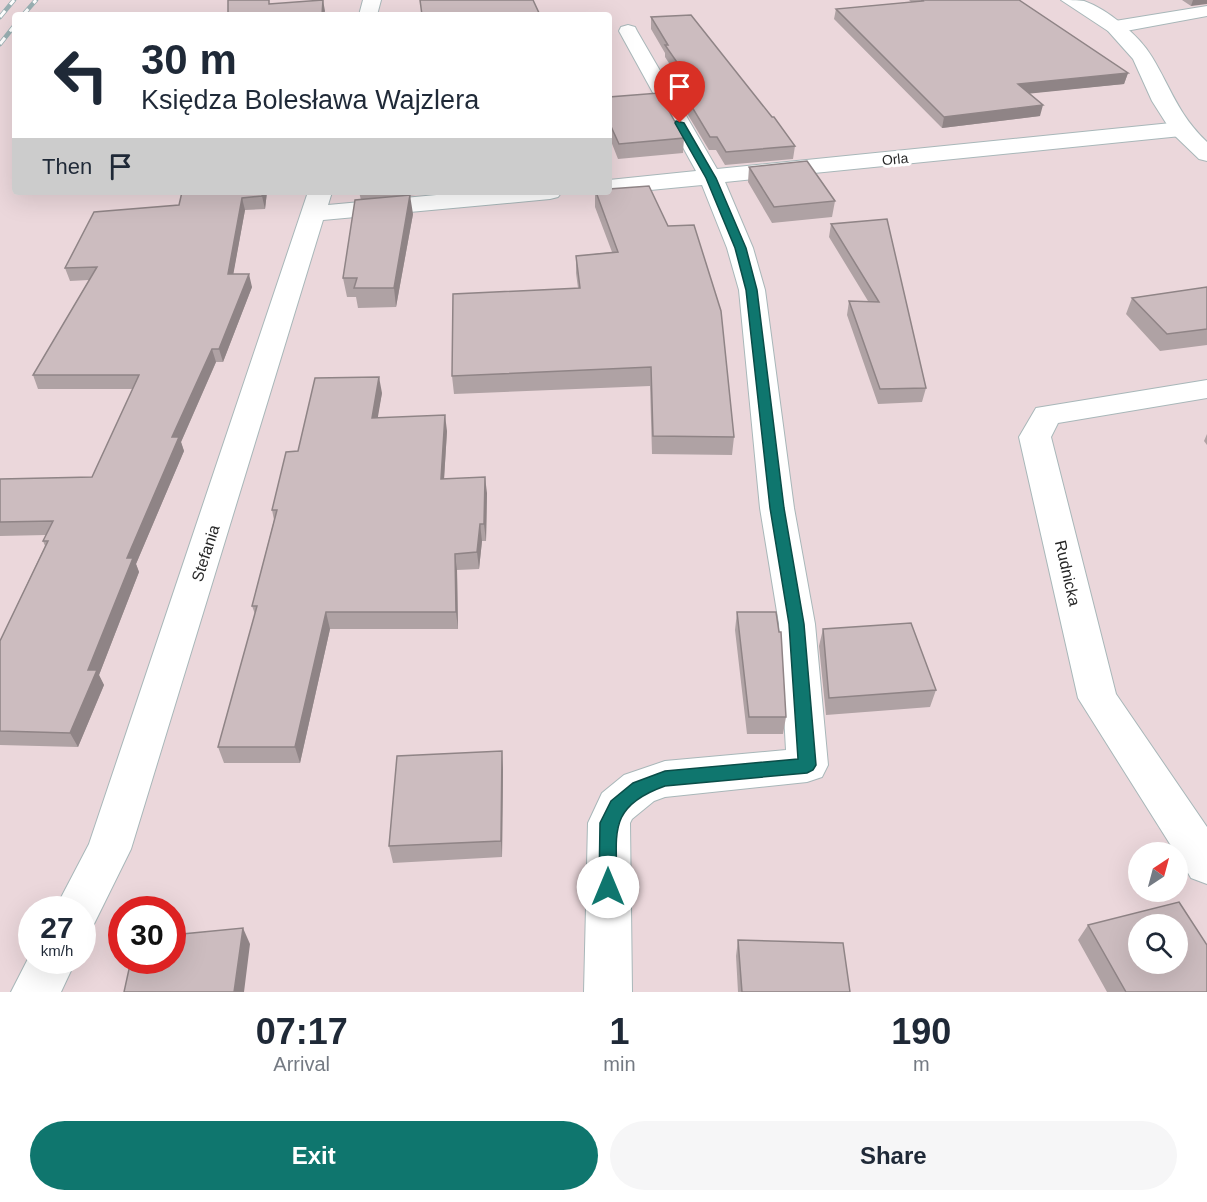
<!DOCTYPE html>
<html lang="en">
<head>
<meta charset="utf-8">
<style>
  body { margin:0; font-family:Helvetica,sans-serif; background:#f6f6f7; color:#1f2937; height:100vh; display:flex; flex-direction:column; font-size:22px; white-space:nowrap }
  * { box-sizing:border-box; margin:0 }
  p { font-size:20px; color:#747a83 }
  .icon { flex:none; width:33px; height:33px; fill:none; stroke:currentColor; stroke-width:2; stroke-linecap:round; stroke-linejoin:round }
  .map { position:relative; height:992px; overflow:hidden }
  .details { display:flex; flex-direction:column; background:#fff; flex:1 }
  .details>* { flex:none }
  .top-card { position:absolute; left:12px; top:12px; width:600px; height:183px; border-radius:6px; box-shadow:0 6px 24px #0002; background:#fff; color:#1f2937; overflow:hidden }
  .needle { width:39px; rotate:36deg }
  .controls { position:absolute; left:1128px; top:842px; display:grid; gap:12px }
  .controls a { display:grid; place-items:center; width:60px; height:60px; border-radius:50%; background:#fff; box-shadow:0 6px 24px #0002; font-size:30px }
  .speed { position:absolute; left:18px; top:896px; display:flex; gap:12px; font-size:30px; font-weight:700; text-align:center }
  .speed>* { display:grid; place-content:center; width:78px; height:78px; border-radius:50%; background:#fff; box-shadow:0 6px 24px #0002; line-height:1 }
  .speed small { font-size:15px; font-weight:400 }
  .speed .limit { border:9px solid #d22; background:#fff; color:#111 }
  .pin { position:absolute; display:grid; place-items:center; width:51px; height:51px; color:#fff; margin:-62px -26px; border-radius:50% 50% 50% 0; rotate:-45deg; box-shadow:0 0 6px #0007 }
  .pin .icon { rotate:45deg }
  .me { position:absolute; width:66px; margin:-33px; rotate:0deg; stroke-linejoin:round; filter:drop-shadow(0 0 4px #0008) }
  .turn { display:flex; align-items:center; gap:21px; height:126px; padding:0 30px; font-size:27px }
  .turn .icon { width:78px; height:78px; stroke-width:2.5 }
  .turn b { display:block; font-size:42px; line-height:51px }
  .then { display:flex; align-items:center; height:57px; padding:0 30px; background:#0003; gap:12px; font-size:22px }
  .eta { display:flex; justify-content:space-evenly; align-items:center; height:102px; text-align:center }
  .eta b { font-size:36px; font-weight:700; line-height:42px }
  .action { display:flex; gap:12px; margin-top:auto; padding:12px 30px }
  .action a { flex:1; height:69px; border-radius:36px; background:#0f766e; color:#fff; font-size:24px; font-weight:700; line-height:69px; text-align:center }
  .action a+a { background:#f6f6f7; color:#1f2937 }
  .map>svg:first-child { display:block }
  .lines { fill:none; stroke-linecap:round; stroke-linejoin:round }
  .minor-casing { stroke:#a8b7b9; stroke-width:2 }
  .tertiary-casing { stroke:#a8b7b9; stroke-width:2 }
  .minor { fill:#fff; fill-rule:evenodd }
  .tertiary { fill:#fff; fill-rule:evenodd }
  .rail-casing { stroke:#9ab0b3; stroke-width:4.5 }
  .rail { stroke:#fff; stroke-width:3; stroke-dasharray:8; stroke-linecap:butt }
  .wall { fill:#afa2a4 }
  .shaded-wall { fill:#8f8486 }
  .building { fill:#ccbcbf; stroke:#8f8486; stroke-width:1.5; fill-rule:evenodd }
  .route { fill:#0f766e; stroke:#0a4d48; stroke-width:1.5 }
  .labels { text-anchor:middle; stroke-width:6; stroke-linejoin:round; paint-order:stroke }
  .far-street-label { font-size:14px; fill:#272727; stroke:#fff }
  .street-label { font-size:16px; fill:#272727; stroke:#fff }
</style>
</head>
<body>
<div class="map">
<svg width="1207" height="992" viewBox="0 0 1207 992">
  <rect width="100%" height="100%" fill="#ebd7db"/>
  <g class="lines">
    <g class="minor-casing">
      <path id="minor" d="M363,0H381L377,15H359Z
        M1207,6V16L1115,33L1108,31L1106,27L1108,23L1115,21Z
        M628,25L635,27L637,31L717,169L1181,122L1189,124L1192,129L1189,134L1181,136L725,182L753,248L765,290L794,508L815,624L828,765L822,777L807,782L665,797L654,801L632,819L630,823L632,992H584L588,823L602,793L624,775L665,761L786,750L779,624L760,508L739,290L727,248L702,185L609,194L601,192H609V180L696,171L619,31L621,27Z
        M308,192H332L328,205L469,192H562L558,197L550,199L323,220L131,849L94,924L82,929V909H55L89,844Z
        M1207,380V398L1058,423L1051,437L1116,694L1207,827V884L1191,878L1178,856V852H1175L1078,698L1019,437L1036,408Z
        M32,951V960H76L61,992H11Z"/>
    </g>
    <g class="tertiary-casing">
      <path id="tertiary" d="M1061,0C1068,0 1078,0 1084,1C1107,9 1139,35 1152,57C1172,90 1177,113 1207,142V161L1199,159L1173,134L1152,101L1133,59L1108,31Z"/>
    </g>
    <use href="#minor" class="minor"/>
    <use href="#tertiary" class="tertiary"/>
    <g class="rail-casing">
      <path id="rail" d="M23,15L36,0
        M0,17L14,0
        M0,44L15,25"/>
    </g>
    <use href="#rail" class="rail"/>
  </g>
  <path class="wall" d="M909,0H1019L1128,73L1124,84L1030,93L1040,116L942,128L834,19L836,9L911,2Z
    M1182,0H1207L1191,6Z
    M651,17L795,146L793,159L725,165L716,150H709L682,105L683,92H688L665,57V53L651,29Z
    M609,97L684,138L683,153L618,159L609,136Z
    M749,167L835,201L832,217L772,223L748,182Z
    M182,192H267L265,209L245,210L233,274L252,287L223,362H216L181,442L184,451L136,564L139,572L99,675L104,685L78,747L0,745V641L45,546L43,541L46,535L0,536V479L92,477L133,389H38L33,375L89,280L70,281L65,268L179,205Z
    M359,192H416V195L361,200Z
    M595,192H609L734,437L732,455L652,454L650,386L454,394L452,376L578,288L576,273V256L612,252L595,207Z
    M413,214L396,307L358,308L356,297H347L343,278Z
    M887,219L926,388L922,402L878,404L847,315L849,301H868L829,237L831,224Z
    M1207,287V345L1160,351L1126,314L1132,298Z
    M382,393L377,418L447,431L444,479L487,493L486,541H482L479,569L457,570L458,629H330L300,763H224L218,747L255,614L252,606L274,520L272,510L298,451Z
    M1207,434V445L1204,441Z
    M737,612L786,717L783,734H747L735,630Z
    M823,629L936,690L930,707L826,715L819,646Z
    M503,768L502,857L393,863L389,846Z
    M1088,925L1207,992H1107L1078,940Z
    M738,940L850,992H738L736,956Z"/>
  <path class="shaded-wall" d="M323,0L325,11L324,15H322Z
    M1193,0H1207V4L1191,6Z
    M1128,73L1124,84L1016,95L1018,84Z
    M1043,105L1040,116L942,128L944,117Z
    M263,192H267L265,209L262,196Z
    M410,195L413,214L396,307L394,288Z
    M242,198L245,210L231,287L228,274Z
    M249,274L252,287L223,362L219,349Z
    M212,349L216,362L181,442L184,451L136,564L139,572L99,675L104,685L78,747L70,733L88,670L127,558L172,437Z
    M379,377L382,393L375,434L372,418Z
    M445,415L447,431L443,495L441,479Z
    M485,477L487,493L486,541L484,524Z
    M480,524L482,541L479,569L477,552Z
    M455,554L457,570L458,629L456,612Z
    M326,612L330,629L300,763L295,747Z
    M502,751L503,768L502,857L501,841Z
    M243,928L250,944L244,992H234Z"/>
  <path class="building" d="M228,0H269V4L323,0L322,15H228Z
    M420,0H533L539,13L522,15H422Z
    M922,0H1019L1128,73L1018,84L1043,105L944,117L836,9L923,1Z
    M691,15L772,117H774L795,146L726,152L717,137H710L683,92L697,91L665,45H668L651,17Z
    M659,93L684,138L619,144L609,122V97Z
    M807,161L835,201L774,207L749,167Z
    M649,186L668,226L694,225L721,311L734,437L653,436L651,367L452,376L453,294L580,288L576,256L618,252L596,192H609V189Z
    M182,192H263L262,196L242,198L228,274H249L219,349H212L172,437H179L127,558H133L88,670H97L70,733L0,731V641L48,541H43L53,521L0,522V479L92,477L139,375H33L97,267L65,268L94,212L179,205Z
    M410,195L394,288H354L357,278H343L355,200Z
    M887,219L926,388L880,389L849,301L879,302L831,224Z
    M1207,287V329L1167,334L1132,298Z
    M379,377L372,418L445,415L441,479L485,477L484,524H480L477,552L455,554L456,612H326L295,747H218L257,606H252L277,510H272L286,452L298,451L315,378Z
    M737,612H776L779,632H781L786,717H749Z
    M911,623L936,690L829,698L823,629Z
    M502,751L501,841L389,846L397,756Z
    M1179,902L1207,945V992H1126L1088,925ZM1138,924H1178V963H1138Z
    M243,928L234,992H124L131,960H172V935Z
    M738,940L843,943L850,992H742Z"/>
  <path class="route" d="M676,121L684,123L716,178L746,248L757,290L784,508L804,624L816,765L813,770L807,773L665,786C606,807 617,834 617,887L615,893L608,895L602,893L599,887L600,823L611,801L633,783L665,771L798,759L789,624L770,508L746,290L735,248L706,178L675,123Z"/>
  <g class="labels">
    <g class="far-street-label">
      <text transform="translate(895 159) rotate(-6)" y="5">Orla</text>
    </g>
    <g class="street-label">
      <text transform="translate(205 553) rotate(-72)" y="6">Stefania</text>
      <text transform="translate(1068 573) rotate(77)" y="6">Rudnicka</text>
    </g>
  </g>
</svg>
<div class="controls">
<a><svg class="needle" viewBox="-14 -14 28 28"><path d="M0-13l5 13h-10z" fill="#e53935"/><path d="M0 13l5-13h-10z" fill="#747a83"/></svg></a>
<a><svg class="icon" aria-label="search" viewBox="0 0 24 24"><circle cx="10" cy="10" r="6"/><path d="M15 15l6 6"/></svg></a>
</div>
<div class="speed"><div>27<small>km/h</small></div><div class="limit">30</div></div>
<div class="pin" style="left:680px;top:123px;background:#d93025"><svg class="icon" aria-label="arrive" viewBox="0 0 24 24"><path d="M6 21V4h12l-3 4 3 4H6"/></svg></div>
<svg class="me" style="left:608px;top:887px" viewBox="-20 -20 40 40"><circle r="19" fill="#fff"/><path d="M0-13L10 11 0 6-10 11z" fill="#0f766e"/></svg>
<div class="top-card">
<div class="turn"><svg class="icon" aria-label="left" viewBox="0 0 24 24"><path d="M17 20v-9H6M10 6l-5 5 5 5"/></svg><div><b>30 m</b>Księdza Bolesława Wajzlera</div></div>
<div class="then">Then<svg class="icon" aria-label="arrive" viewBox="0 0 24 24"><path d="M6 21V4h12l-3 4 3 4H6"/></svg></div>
</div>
</div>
<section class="details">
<div class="eta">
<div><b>07:17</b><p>Arrival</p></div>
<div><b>1</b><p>min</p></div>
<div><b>190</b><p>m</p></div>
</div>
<div class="action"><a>Exit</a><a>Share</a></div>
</section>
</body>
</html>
